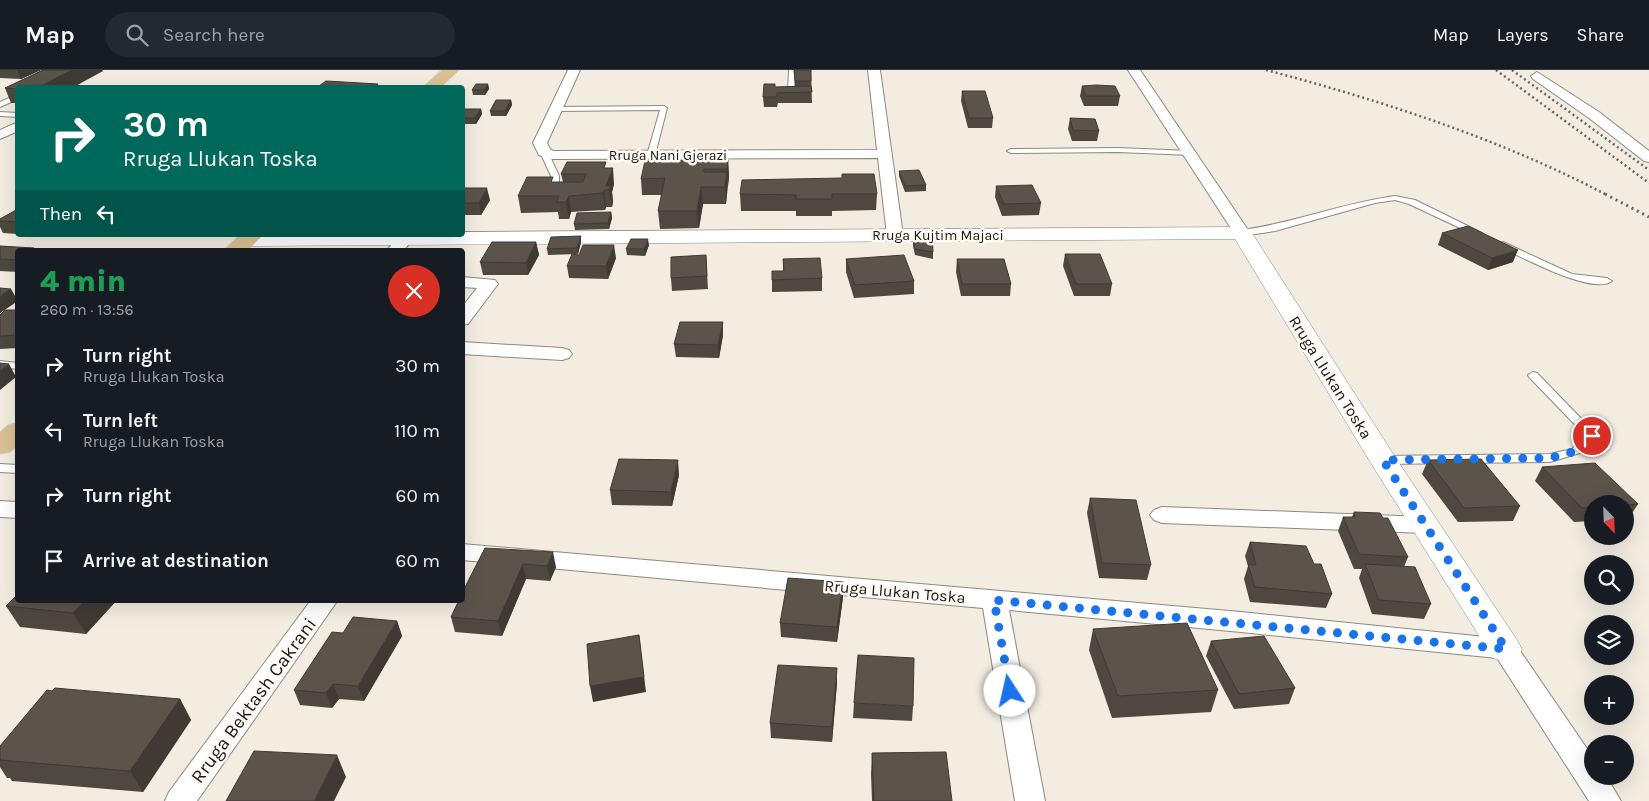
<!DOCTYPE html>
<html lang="en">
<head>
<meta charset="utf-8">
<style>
  body { margin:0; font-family:Karla,sans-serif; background:#242831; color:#f1f3f6; height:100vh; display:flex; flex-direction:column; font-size:19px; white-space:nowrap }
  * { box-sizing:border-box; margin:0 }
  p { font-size:16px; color:#9ea1a6 }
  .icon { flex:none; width:28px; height:28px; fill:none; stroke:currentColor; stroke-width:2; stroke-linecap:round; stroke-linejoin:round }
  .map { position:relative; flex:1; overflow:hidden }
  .drawer { position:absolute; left:15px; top:178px; width:450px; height:355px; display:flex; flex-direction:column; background:#171b24; border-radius:5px; box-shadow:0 5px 20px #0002 }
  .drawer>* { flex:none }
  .guide { position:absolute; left:15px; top:15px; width:450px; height:152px; border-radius:5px; box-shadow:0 5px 20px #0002; background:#00695c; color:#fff; overflow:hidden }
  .needle { width:32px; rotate:157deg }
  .controls { position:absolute; left:1584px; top:425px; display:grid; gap:10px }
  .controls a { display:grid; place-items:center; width:50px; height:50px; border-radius:50%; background:#171b24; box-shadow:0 5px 20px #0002; font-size:25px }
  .pin { position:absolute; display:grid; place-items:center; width:42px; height:42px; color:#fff; margin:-21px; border:2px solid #fff; border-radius:50%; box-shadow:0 1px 5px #0007 }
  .me { position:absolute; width:55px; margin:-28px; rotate:350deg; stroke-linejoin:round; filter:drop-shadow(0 0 4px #0008) }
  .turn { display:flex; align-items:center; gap:18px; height:105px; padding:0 25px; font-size:22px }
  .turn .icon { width:65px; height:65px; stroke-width:2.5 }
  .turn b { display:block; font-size:35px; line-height:42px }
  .then { display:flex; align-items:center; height:48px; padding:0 25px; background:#0003; gap:10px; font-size:19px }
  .round { display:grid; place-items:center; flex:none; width:52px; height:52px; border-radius:26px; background:#242831 }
  .summary { display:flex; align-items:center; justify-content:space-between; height:85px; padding:0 25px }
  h1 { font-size:30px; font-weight:800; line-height:38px; color:#1e9e55 }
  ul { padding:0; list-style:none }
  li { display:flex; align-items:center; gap:15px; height:65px; padding:0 25px }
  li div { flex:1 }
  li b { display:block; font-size:19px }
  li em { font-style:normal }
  header { display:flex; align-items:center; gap:30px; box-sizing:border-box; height:70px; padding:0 25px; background:#171b24; border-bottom:1px solid #363941 }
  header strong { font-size:24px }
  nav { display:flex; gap:28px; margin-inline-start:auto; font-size:18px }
  .search { width:350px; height:45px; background:#242831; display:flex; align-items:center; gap:12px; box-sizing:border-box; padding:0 18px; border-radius:28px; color:#9ea1a6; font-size:19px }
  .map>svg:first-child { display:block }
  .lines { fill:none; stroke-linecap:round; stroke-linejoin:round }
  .lane-casing { stroke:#8f887e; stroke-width:2 }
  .street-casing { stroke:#8f887e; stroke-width:2 }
  .secondary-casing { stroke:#8f887e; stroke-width:1 }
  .primary-casing { stroke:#cccccb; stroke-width:1 }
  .lane { fill:#fff; fill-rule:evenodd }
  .street { fill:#fff; fill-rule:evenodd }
  .secondary { fill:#fff; fill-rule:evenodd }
  .primary { fill:#dbc194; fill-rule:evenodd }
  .rail-far1 { stroke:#6b6761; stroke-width:2.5; stroke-dasharray:2 3; stroke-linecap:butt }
  .rail { stroke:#6b6761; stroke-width:3; stroke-dasharray:2 4; stroke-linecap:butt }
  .wall { fill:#4d4840 }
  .shaded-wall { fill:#3f3b34 }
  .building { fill:#5a544b; stroke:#3f3b34 }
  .route { stroke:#1a73e8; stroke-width:9; stroke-dasharray:0 16.2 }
  .labels { text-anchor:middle; stroke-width:5; stroke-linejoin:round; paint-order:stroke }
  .far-street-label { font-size:14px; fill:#191613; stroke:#fefaf3 }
  .street-label { font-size:16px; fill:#191613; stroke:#fefaf3 }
  .near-street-label { font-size:19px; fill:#191613; stroke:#fefaf3 }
</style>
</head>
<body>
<header>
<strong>Map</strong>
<div class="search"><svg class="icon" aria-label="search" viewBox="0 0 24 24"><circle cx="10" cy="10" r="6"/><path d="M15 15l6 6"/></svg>Search here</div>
<nav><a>Map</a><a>Layers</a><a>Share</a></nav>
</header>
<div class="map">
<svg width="1649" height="731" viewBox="0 0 1649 731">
  <rect width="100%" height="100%" fill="#f3ece1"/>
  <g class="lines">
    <g class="lane-casing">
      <path id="lane" d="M789,0H795L794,21L791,23L788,21Z
        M18,24V29L0,37V32Z
        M664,36L667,38L655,85L651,87L647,85L660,40L556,41L553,39L556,37Z
        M0,42L18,43V47L0,46Z
        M1118,78L1191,81L1195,83L1191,85L1118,82L1011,83L1007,81L1011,79Z
        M541,80L548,82L559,106V120L552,118L551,106L540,82Z
        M1395,126L1415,130L1482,163L1478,166L1475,165L1409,134L1395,130L1375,133L1275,161L1242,166L1238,163L1242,160C1294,153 1343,133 1395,126Z
        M1503,172L1572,204L1607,208L1612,211C1593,226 1520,186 1500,177L1499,175Z
        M0,291L18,293V299L0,297Z
        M1533,302L1537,303L1598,366L1580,383L1550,392L1383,394L1377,390L1383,386L1550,384L1572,379L1586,366L1529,307L1528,305Z
        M0,394L18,395V403L0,402Z"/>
    </g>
    <g class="street-casing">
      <path id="street" d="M568,0H580L547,73L550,79L553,81L877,80L868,0H880L903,165L901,168H889L887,165L878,88L551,89L539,85L533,73Z
        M1128,0H1140L1250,163L1248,166H1236Z
        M1537,2L1599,42L1649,81V92L1644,91L1589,48L1533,9L1531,6Z
        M18,52V61L0,69V60Z
        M399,166H411L413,169L404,180H387Z
        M462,207L495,210L498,214L468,254L462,255V237L477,218L462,217Z
        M462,272L562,278L569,280L572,284L569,288L562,290L462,284Z
        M0,431L18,432V448L0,447Z
        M1162,437L1425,447L1433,449L1437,455L1433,461L1425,463L1162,453L1154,450L1150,445L1154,440Z
        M462,474L1241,542L1505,569L1514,572L1592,686V706H1606L1621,731H1589L1497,588L1241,562L1009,540L1045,731H1015L983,538L462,490Z
        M311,530H338L197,731H165L169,722Z"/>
    </g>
    <g class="secondary-casing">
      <path id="secondary" d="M1242,157L1249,159L1252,163L1397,390L1517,570L1522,579L1517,588L1505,592L1493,588L1369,390L1235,169L247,176L240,174L236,170L242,165H462V162Z"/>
    </g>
    <g class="primary-casing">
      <path id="primary" d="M442,0H459L440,18H422Z
        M240,165H263L248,180H224Z
        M18,353V375L10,382L0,384V362L8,355Z"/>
    </g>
    <use href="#lane" class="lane"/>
    <use href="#street" class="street"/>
    <use href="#secondary" class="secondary"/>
    <use href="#primary" class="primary"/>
    <path class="rail-far1" d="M1266,0C1383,31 1500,69 1607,125
      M1496,0L1649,113
      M1512,0L1649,100"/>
    <path class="rail" d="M1605,124L1649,147"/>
  </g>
  <path class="wall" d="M0,0H41L21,9L0,8Z
    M43,0H102L103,1L18,18V33H11L5,18Z
    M794,0H811L812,33H778L777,37H764L763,27L775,17L795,16Z
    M488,14L489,19L485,25H473L472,20Z
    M1082,16L1120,26L1118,36H1084L1080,26Z
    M962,21L993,48L992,58H968L961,31Z
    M511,30L512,35L506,46H491L490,41Z
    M462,39H481L482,44L476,54H462Z
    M1070,48L1099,61L1097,71H1072L1068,59Z
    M728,90L729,107L726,134H703L699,158L660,159L658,141L662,125H642L641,109Z
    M607,98L614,114L612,122L613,132L612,137H606L605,140L571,142L569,149H559L558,142L521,143L518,126L553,112H563L561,104Z
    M899,101L926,115V121L905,122L899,106Z
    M996,116L1041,133L1039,145L1002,146L995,127Z
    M462,118L490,130L481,145H462Z
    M740,124H877L876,140L832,141V146H796V141H741Z
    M18,139V164L3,163L0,157V149Z
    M611,142L612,148L609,159L575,160L574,154Z
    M1442,163L1513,192L1488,200L1438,175Z
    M921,164L933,182V189L915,185L913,176V169H921Z
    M581,166V172L578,184L548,185L547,179Z
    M536,172L539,185L528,205H483L480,192Z
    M649,175L645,186L627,185L626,179Z
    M0,176L34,178L35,180H18V202L0,201Z
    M1065,184L1112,214L1110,226H1074L1063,196Z
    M706,185L708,219L672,221L671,208Z
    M616,188L608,209L569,208L567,196Z
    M783,189L822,208V221L772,222V201H783Z
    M846,189L914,211V224L854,228L846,202Z
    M957,189L1011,214L1010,226H961L956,202Z
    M18,240V278L0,279V245Z
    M723,265L719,288L676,287L674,274Z
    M1428,390L1520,436L1513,451L1458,452L1422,404Z
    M1542,397L1638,434L1629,448H1625V434H1592V451L1574,452L1535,411Z
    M679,405L672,436L612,435L610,420Z
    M1090,428L1151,495L1147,510L1099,508L1087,443Z
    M1354,442L1408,487L1404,497L1431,534L1424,549L1372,544L1359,508L1362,499H1354L1338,461L1343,447H1352Z
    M1250,472L1314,494L1332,524L1326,538L1250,532L1244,509L1248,496L1245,486Z
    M485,478L556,497L550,511L526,509L502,566L455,562L451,547Z
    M843,527L837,572L781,567L780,553Z
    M18,530H117L86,564L20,557L6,536Z
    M397,551L402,566L364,631L339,629L332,638L300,635L294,620L343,563Z
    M1093,559L1218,620L1211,642L1112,648L1089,580Z
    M1211,571L1295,618L1289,634L1234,639L1206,586Z
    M837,613L832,672L771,668L770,653Z
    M52,621L180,629L191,650L143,722L12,711L10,708H7L0,697V676Z
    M854,633L913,636L912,651L853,648Z
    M872,683L952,731H872L871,704Z"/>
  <path class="shaded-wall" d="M17,0H41L21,9Z
    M72,0H102L103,1L72,18H37Z
    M378,14L379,18H373Z
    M488,14L489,19L485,25L484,20Z
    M511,30L512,35L506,46L505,41Z
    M481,39L482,44L476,54L475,48Z
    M464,59L465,65L462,69V62Z
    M728,90L729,107L728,115L727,99Z
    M613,98L614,114L612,122L613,132L612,137L609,120L606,116Z
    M727,102V118L726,134L725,117Z
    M701,117L703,134L699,158L697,141Z
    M487,118L490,130L481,145L479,133Z
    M604,120L606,137L605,140L603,123Z
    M569,126L571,142L569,149L566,132Z
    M611,142L612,148L609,159L608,153Z
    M581,166V172L578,184L577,178Z
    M648,169L649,175L645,186L644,179Z
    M536,172L539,185L528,205L526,193Z
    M614,175L616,188L608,209L606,196Z
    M1518,180L1513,192L1488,200L1492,188Z
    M11,219L18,231L0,243V226Z
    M723,252V265L719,288L718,275Z
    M9,294L16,307L0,320V301Z
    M678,390L679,405L672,436L671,422Z
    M553,482L556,497L550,511L547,496Z
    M523,494L526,509L502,566L498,551Z
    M843,512V527L837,572V557Z
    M85,530H117L86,564L73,543Z
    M397,551L402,566L364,631L358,616Z
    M639,565L646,622L593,632L590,616Z
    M837,598V613L832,672V657Z
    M333,614L339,629L332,638L326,623Z
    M180,629L191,650L143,722L130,701Z
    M337,685L346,707L334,731H314Z"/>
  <path class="building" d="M43,0H72L37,18H18V19L5,18Z
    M794,0H811V11H795Z
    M326,11L378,14L373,18H316Z
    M476,14H488L484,20H472Z
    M764,14H775V17L811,16L812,22L777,23V27H763Z
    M1096,15L1115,16L1120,26H1086L1082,16Z
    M962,21H985L993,48H969Z
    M496,30H511L505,41H490Z
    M462,39H481L475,48H462Z
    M1070,48L1095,49L1099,61L1073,60Z
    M728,90L727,99H704V102H727L725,117H701L697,141H658L665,108L641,109L645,91Z
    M567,92H606L604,98H613L606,116H611L609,120H604L603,123L569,126L566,132H556L559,126H518L527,107H553L551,112H583L586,104H561Z
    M919,100L926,115L905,116L899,101Z
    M842,104H874L877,124H832V129H796V125L740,124L742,110L842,108Z
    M1032,115L1041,133L1004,134L996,116Z
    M462,118H487L479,133H462Z
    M18,139V152L0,151V149Z
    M611,142L608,153L574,154L577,143Z
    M1468,156L1518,180L1492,188L1442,163Z
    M921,164H932L933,182L915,179L913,169H922Z
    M581,166L577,178L547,179L551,167Z
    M631,169H648L644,179H626Z
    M492,172H536L526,193L480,192Z
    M583,175H614L606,196H567L572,184L579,185Z
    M0,176L34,178L31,180H18L17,190L0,189Z
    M1065,184H1100L1112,214H1076Z
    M706,185L707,206L671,208V187Z
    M904,185L914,211L855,215L846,189Z
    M820,188L822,208L772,210V201H784L783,189Z
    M957,189H1004L1011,214H962Z
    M0,218L11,219L0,226Z
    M5,240H18V265L0,266V245Z
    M680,252H723L718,275L674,274Z
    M0,293L9,294L0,301Z
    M619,389L678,390L671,422L610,420Z
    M1481,389L1520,436L1464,438L1428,390Z
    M1595,393L1638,434L1625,435V434H1592V437L1582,438L1542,397Z
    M1090,428L1136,430L1151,495L1102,493Z
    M1354,442L1380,443L1383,448H1388L1408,487L1359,484L1343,447H1355Z
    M1250,472L1306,476L1314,494H1321L1332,524L1255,517L1248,494L1256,495Z
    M485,478L553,482L547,496L523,494L498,551L451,547L459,530H462V523Z
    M1365,494L1415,497L1431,534L1379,530Z
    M788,508L843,512L837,557L780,553Z
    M18,524V530H85L73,543L6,536Z
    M353,547L397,551L358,616L333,614L326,623L294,620L332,562L343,563Z
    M1187,553L1218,620L1118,626L1093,559Z
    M639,565L644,607L590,616L587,574Z
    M1264,566L1295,618L1239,624L1211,571Z
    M858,585L914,588L913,636L854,633Z
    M778,595L837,598L832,657L770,653Z
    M55,618L180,629L130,701L0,690V676L47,620L52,621Z
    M254,681L337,685L314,731H226Z
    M946,682L952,731H874L872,683Z"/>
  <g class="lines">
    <path class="route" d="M1010,621L994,530L1506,579L1383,390L1550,388L1576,381L1592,366"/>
  </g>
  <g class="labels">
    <g class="far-street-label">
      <text x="668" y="90">Rruga Nani Gjerazi</text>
      <text x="938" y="170">Rruga Kujtim Majaci</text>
    </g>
    <g class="street-label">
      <text transform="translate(1331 307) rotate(58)" y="6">Rruga Llukan Toska</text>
      <text transform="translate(895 521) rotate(5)" y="6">Rruga Llukan Toska</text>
    </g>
    <g class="near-street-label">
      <text transform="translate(253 630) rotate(-54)" y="7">Rruga Bektash Cakrani</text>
    </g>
  </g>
</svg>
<div class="controls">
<a><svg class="needle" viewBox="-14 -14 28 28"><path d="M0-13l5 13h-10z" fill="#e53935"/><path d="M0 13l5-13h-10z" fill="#9ea1a6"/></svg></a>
<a><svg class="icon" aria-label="search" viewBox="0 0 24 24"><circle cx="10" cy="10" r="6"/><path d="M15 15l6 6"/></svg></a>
<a><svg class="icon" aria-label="layers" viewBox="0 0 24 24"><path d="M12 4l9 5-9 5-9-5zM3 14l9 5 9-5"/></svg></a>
<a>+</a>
<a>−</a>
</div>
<div class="pin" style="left:1592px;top:366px;background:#d93025"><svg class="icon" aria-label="arrive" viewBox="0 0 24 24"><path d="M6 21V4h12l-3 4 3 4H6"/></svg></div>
<svg class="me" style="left:1010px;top:621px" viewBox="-20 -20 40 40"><circle r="19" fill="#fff"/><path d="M0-13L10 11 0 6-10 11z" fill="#1a73e8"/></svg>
<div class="guide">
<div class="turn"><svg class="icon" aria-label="right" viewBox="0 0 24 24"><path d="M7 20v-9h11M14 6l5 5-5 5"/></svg><div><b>30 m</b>Rruga Llukan Toska</div></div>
<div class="then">Then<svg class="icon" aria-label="left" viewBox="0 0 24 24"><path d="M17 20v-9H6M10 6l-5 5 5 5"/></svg></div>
</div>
<section class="drawer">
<div class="summary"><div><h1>4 min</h1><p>260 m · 13:56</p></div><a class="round" style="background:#d93025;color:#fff"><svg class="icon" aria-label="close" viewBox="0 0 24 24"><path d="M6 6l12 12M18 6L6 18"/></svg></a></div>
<ul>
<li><svg class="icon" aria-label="right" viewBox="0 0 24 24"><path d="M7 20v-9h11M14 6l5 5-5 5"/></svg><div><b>Turn right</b><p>Rruga Llukan Toska</p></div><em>30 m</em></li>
<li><svg class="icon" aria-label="left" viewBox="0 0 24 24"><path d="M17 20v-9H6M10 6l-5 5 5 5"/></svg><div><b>Turn left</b><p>Rruga Llukan Toska</p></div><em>110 m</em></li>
<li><svg class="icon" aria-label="right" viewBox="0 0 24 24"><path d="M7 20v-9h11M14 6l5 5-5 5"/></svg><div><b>Turn right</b></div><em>60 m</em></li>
<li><svg class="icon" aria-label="arrive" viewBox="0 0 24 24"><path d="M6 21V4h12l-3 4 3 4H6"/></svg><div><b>Arrive at destination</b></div><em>60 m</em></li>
</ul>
</section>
</div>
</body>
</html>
